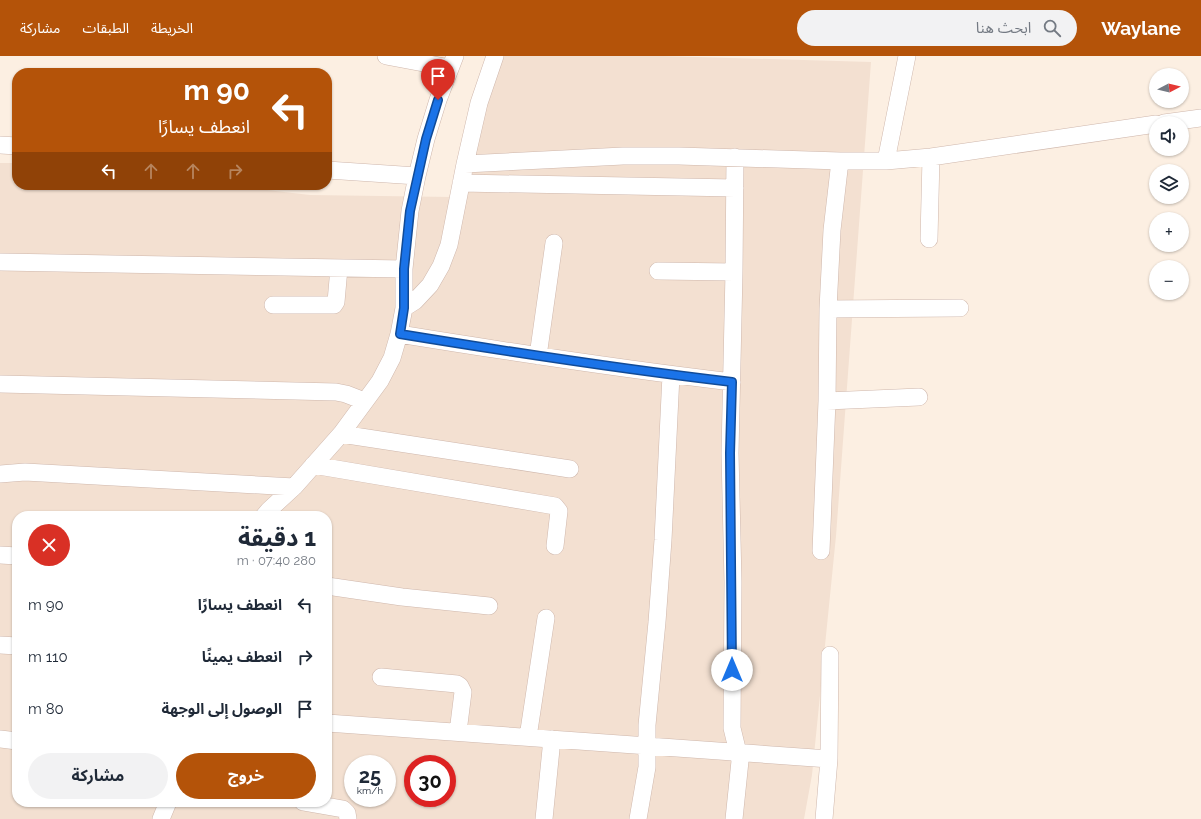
<!DOCTYPE html>
<html lang="ar">
<head>
<meta charset="utf-8">
<style>
  body { margin:0; font-family:Raleway,"Noto Sans Arabic",sans-serif; background:#f2f2f3; color:#1f2937; direction:rtl; height:100vh; display:flex; flex-direction:column; font-size:15px; white-space:nowrap }
  * { box-sizing:border-box; margin:0 }
  p { font-size:13px; color:#747a83 }
  .icon { flex:none; width:22px; height:22px; fill:none; stroke:currentColor; stroke-width:2; stroke-linecap:round; stroke-linejoin:round }
  .map { position:relative; flex:1; overflow:hidden; direction:ltr }
  .panel { position:absolute; left:12px; top:455px; width:320px; height:296px; display:flex; flex-direction:column; background:#fff; border-radius:16px; box-shadow:0 1px 3px #0004; direction:rtl }
  .panel>* { flex:none }
  .hud { position:absolute; left:12px; top:12px; width:320px; height:122px; border-radius:16px; box-shadow:0 1px 3px #0004; direction:rtl; background:#b45309; color:#fff; overflow:hidden }
  .needle { width:26px; rotate:83deg }
  .controls { position:absolute; left:1149px; top:12px; display:grid; gap:8px }
  .controls a { display:grid; place-items:center; width:40px; height:40px; border-radius:50%; background:#fff; box-shadow:0 1px 3px #0004; font-size:20px }
  .speed { position:absolute; left:344px; top:699px; display:flex; gap:8px; font-size:20px; font-weight:700; text-align:center }
  .speed>* { display:grid; place-content:center; width:52px; height:52px; border-radius:50%; background:#fff; box-shadow:0 1px 3px #0004; line-height:1 }
  .speed small { font-size:10px; font-weight:400 }
  .speed .limit { border:6px solid #d22; background:#fff; color:#111 }
  .pin { position:absolute; display:grid; place-items:center; width:34px; height:34px; color:#fff; margin:-41px -17px; border-radius:50% 50% 50% 0; rotate:-45deg; box-shadow:0 0 4px #0007 }
  .pin .icon { rotate:45deg }
  .me { position:absolute; width:44px; margin:-22px; rotate:0deg; stroke-linejoin:round; filter:drop-shadow(0 0 3px #0008) }
  .turn { display:flex; align-items:center; gap:14px; height:84px; padding:0 16px; font-size:18px }
  .turn .icon { width:52px; height:52px; stroke-width:2.5 }
  .turn b { display:block; font-size:28px; line-height:34px }
  .lanes { display:flex; align-items:center; height:38px; padding:0 16px; background:#0003; justify-content:center; gap:20px; direction:ltr }
  .lanes .off { opacity:.35 }
  .round { display:grid; place-items:center; flex:none; width:42px; height:42px; border-radius:21px; background:#f2f2f3 }
  .summary { display:flex; align-items:center; justify-content:space-between; height:68px; padding:0 16px }
  h1 { font-size:24px; font-weight:700; line-height:30px }
  .action { display:flex; gap:8px; margin-top:auto; padding:8px 16px }
  .action a { flex:1; height:46px; border-radius:24px; background:#b45309; color:#fff; font-size:16px; font-weight:700; line-height:46px; text-align:center }
  .action a+a { background:#f2f2f3; color:#1f2937 }
  ul { padding:0; list-style:none }
  li { display:flex; align-items:center; gap:12px; height:52px; padding:0 16px }
  li div { flex:1 }
  li b { display:block; font-size:15px }
  li em { font-style:normal }
  header { display:flex; align-items:center; gap:24px; box-sizing:border-box; height:56px; padding:0 20px; background:#b45309; color:#fff }
  header strong { font-size:19px }
  nav { display:flex; gap:22px; margin-inline-start:auto; font-size:14px }
  .search { width:280px; height:36px; background:#f2f2f3; display:flex; align-items:center; gap:10px; box-sizing:border-box; padding:0 14px; border-radius:22px; color:#747a83; font-size:15px }
  .map>svg:first-child { display:block }
  .residential { fill:#f3e0d1; fill-rule:evenodd }
  .lines { fill:none; stroke-linecap:round; stroke-linejoin:round }
  .minor-casing { stroke:#cfb7ac; stroke-width:18 }
  .minor { stroke:#fff; stroke-width:17 }
  .route-casing { stroke:#114b97; stroke-width:10 }
  .route { stroke:#1a73e8; stroke-width:7 }
</style>
</head>
<body>
<header>
<strong>Waylane</strong>
<div class="search"><svg class="icon" aria-label="search" viewBox="0 0 24 24"><circle cx="10" cy="10" r="6"/><path d="M15 15l6 6"/></svg>ابحث هنا</div>
<nav><a>الخريطة</a><a>الطبقات</a><a>مشاركة</a></nav>
</header>
<div class="map">
<svg width="1201" height="763" viewBox="0 0 1201 763">
  <rect width="100%" height="100%" fill="#fcefe2"/>
  <path class="residential" d="M488,0H663L871,6L836,480L812,719L804,763H0V107H17V129H225L310,139L452,141ZM17,460H327V746H17ZM353,708H387V742H353ZM413,708H447V742H413Z"/>
  <g class="lines">
    <g class="minor-casing">
      <path id="minor" d="M386,0L450,12
        M1164,67L1201,62
        M0,89L17,90
        M886,105L907,0
        M465,108L623,100H679L840,105H886L931,101L1156,68
        M327,114L417,120
        M461,127L735,132
        M929,183L931,101
        M0,206L404,213
        M658,215L734,216
        M273,249H334L336,246L339,212
        M404,252L415,245L430,229L441,210L449,189L465,108L479,47L495,0
        M828,253L960,252
        M399,278C510,296 621,313 732,326
        M538,300L554,187
        M0,328L336,336L346,338L364,345
        M827,345L919,341
        M341,378L570,413
        M313,409L555,450L559,455L555,490
        M0,418L25,416L294,431
        M264,460L269,454L294,431L341,378L380,325L392,302L399,278L404,252V213L410,155L417,120L426,83L438,44L455,0
        M821,495L827,345L828,253L832,174L840,105
        M0,499L17,500
        M327,530L402,541L489,550
        M0,589L17,590
        M381,621L457,628L460,630L463,636L458,676
        M327,667L829,703
        M528,681L546,562
        M0,683L17,685
        M303,746L343,753L347,757L348,763
        M161,763L168,746
        M544,763L552,683
        M638,763L647,711V669L657,566L663,484L671,319
        M734,763L740,705L732,672L733,526L730,397L734,216L735,101
        M824,763L829,703L830,599"/>
    </g>
    <use href="#minor" class="minor"/>
  </g>
  <g class="lines">
    <g class="route-casing">
      <path id="route" d="M438,44L426,83L410,155L404,213V252L400,278C510,296 621,313 732,326L730,397L732,614"/>
    </g>
    <use href="#route" class="route"/>
  </g>
</svg>
<div class="controls">
<a><svg class="needle" viewBox="-14 -14 28 28"><path d="M0-13l5 13h-10z" fill="#e53935"/><path d="M0 13l5-13h-10z" fill="#747a83"/></svg></a>
<a><svg class="icon" aria-label="sound" viewBox="0 0 24 24"><path d="M4 9h4l5-4v14l-5-4H4zM17 9q2 3 0 6"/></svg></a>
<a><svg class="icon" aria-label="layers" viewBox="0 0 24 24"><path d="M12 4l9 5-9 5-9-5zM3 14l9 5 9-5"/></svg></a>
<a>+</a>
<a>−</a>
</div>
<div class="speed"><div>25<small>km/h</small></div><div class="limit">30</div></div>
<div class="pin" style="left:438px;top:44px;background:#d93025"><svg class="icon" aria-label="arrive" viewBox="0 0 24 24"><path d="M6 21V4h12l-3 4 3 4H6"/></svg></div>
<svg class="me" style="left:732px;top:614px" viewBox="-20 -20 40 40"><circle r="19" fill="#fff"/><path d="M0-13L10 11 0 6-10 11z" fill="#1a73e8"/></svg>
<div class="hud">
<div class="turn"><svg class="icon" aria-label="left" viewBox="0 0 24 24"><path d="M17 20v-9H6M10 6l-5 5 5 5"/></svg><div><b>90 m</b>انعطف يسارًا</div></div>
<div class="lanes"><svg class="icon" aria-label="left" viewBox="0 0 24 24"><path d="M17 20v-9H6M10 6l-5 5 5 5"/></svg><svg class="icon off" aria-label="ahead" viewBox="0 0 24 24"><path d="M12 20V5M6 11l6-6 6 6"/></svg><svg class="icon off" aria-label="ahead" viewBox="0 0 24 24"><path d="M12 20V5M6 11l6-6 6 6"/></svg><svg class="icon off" aria-label="right" viewBox="0 0 24 24"><path d="M7 20v-9h11M14 6l5 5-5 5"/></svg></div>
</div>
<section class="panel">
<div class="summary"><div><h1>1 دقيقة</h1><p>280 m · 07:40</p></div><a class="round" style="background:#d93025;color:#fff"><svg class="icon" aria-label="close" viewBox="0 0 24 24"><path d="M6 6l12 12M18 6L6 18"/></svg></a></div>
<ul>
<li><svg class="icon" aria-label="left" viewBox="0 0 24 24"><path d="M17 20v-9H6M10 6l-5 5 5 5"/></svg><div><b>انعطف يسارًا</b></div><em>90 m</em></li>
<li><svg class="icon" aria-label="right" viewBox="0 0 24 24"><path d="M7 20v-9h11M14 6l5 5-5 5"/></svg><div><b>انعطف يمينًا</b></div><em>110 m</em></li>
<li><svg class="icon" aria-label="arrive" viewBox="0 0 24 24"><path d="M6 21V4h12l-3 4 3 4H6"/></svg><div><b>الوصول إلى الوجهة</b></div><em>80 m</em></li>
</ul>
<div class="action"><a>خروج</a><a>مشاركة</a></div>
</section>
</div>
</body>
</html>
